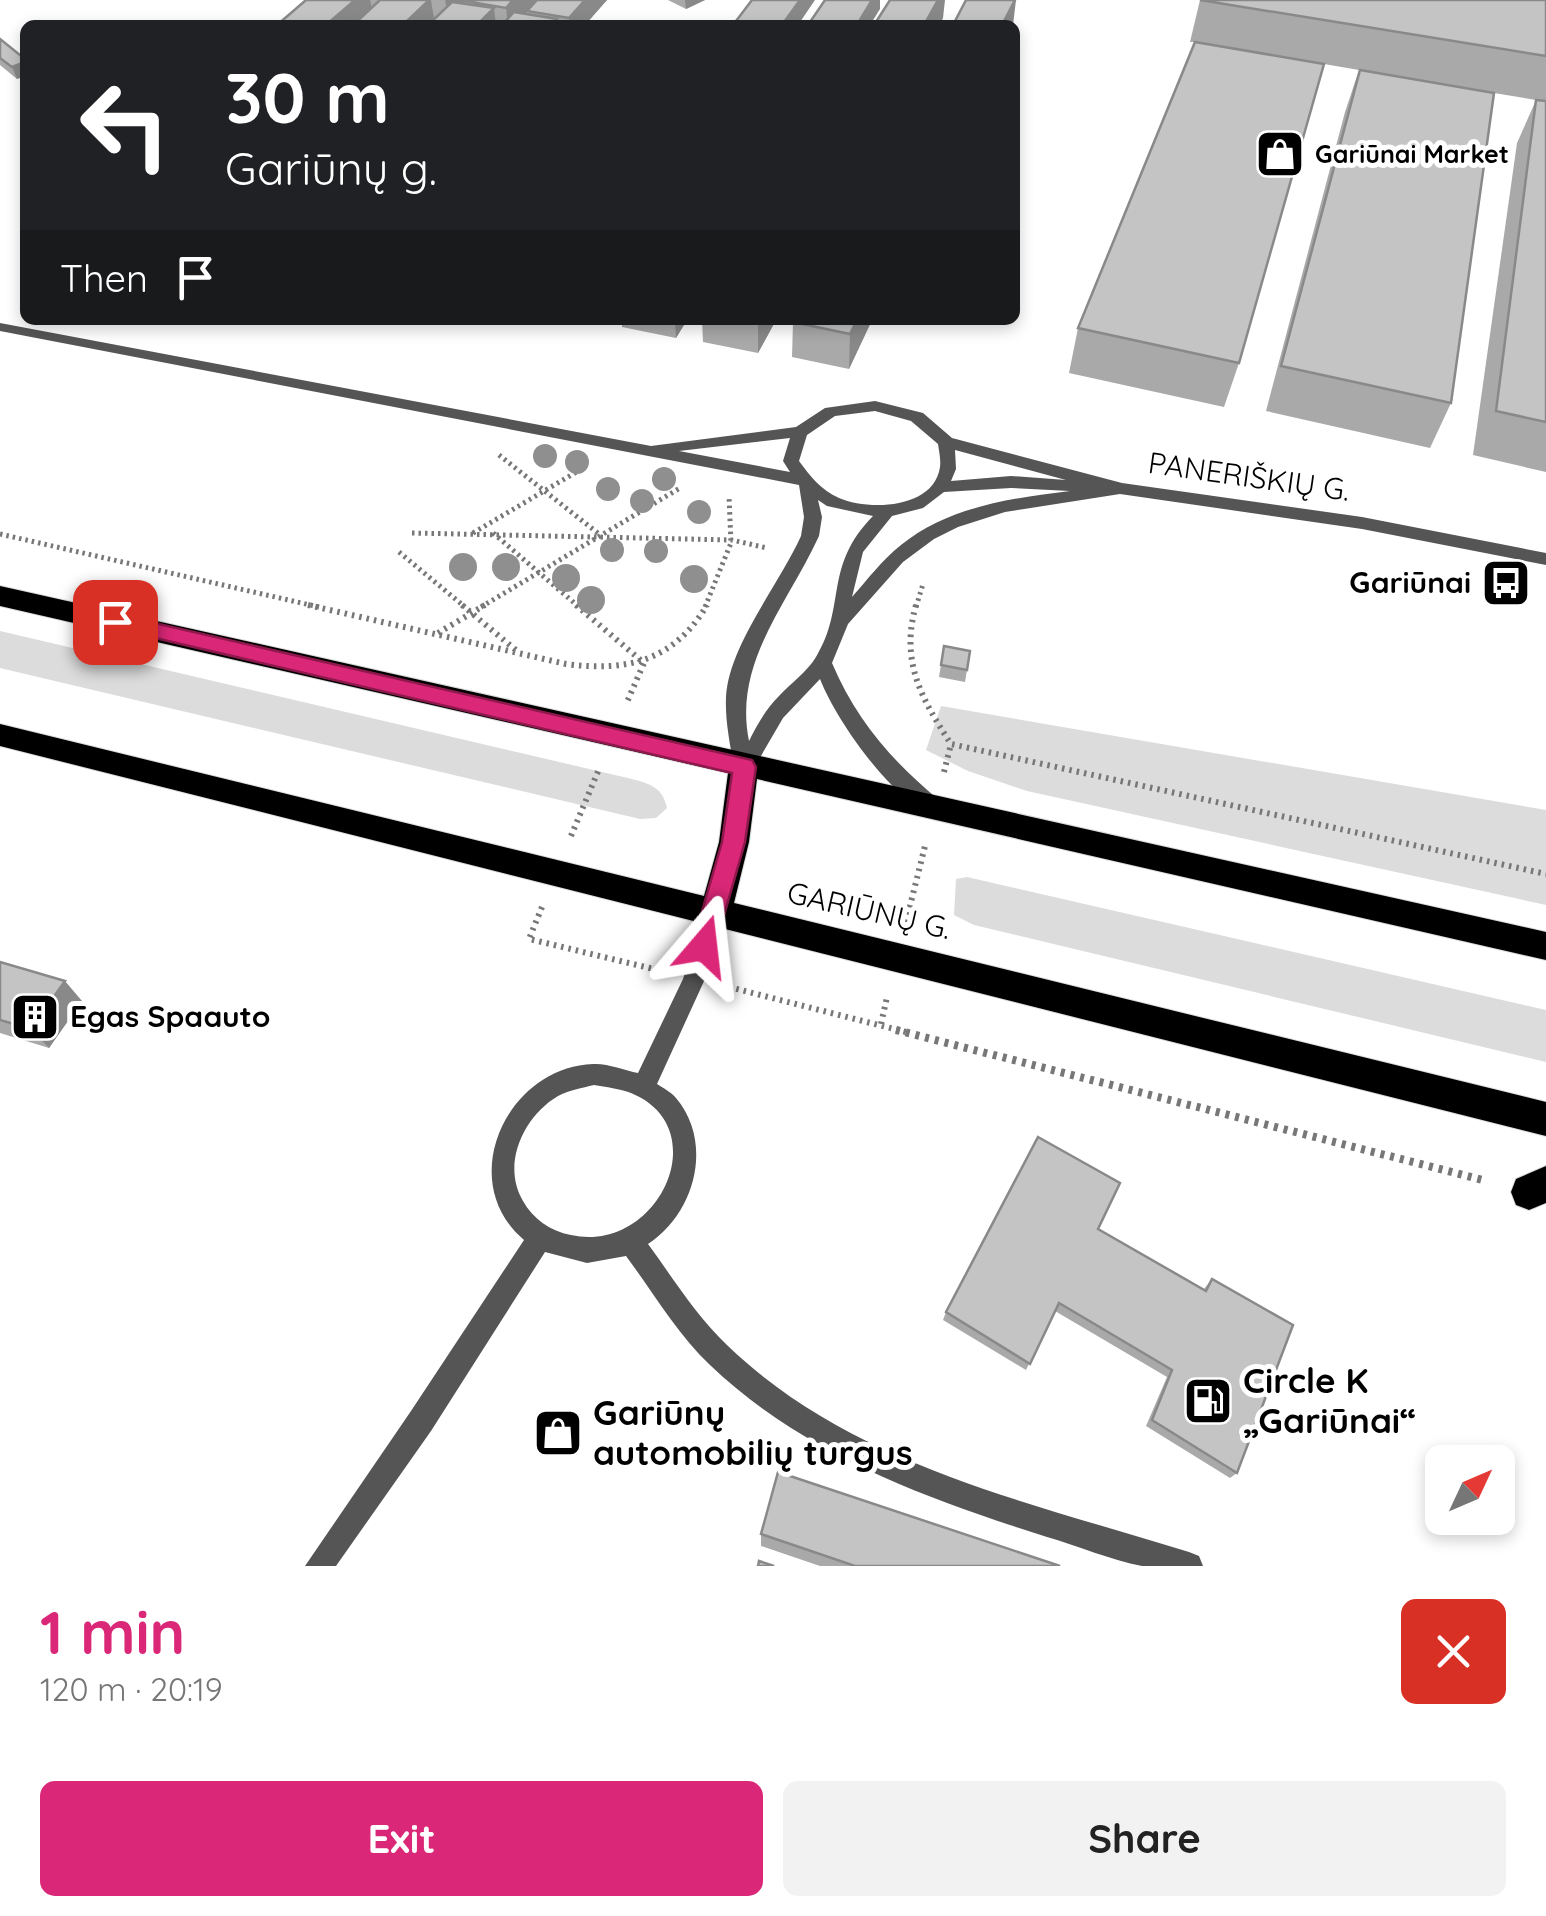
<!DOCTYPE html>
<html lang="en">
<head>
<meta charset="utf-8">
<style>
  body { margin:0; font-family:Quicksand,sans-serif; background:#f2f2f2; color:#222; height:100vh; display:flex; flex-direction:column; font-size:38px; white-space:nowrap }
  * { box-sizing:border-box; margin:0 }
  p { font-size:32px; color:#767676 }
  .icon { flex:none; width:55px; height:55px; fill:none; stroke:currentColor; stroke-width:2; stroke-linecap:round; stroke-linejoin:round }
  .map { position:relative; height:1566px; overflow:hidden }
  .details { display:flex; flex-direction:column; background:#fff; flex:1 }
  .details>* { flex:none }
  .top-card { position:absolute; left:20px; top:20px; width:1000px; height:305px; border-radius:15px; box-shadow:0 5px 15px #0003; background:#202124; color:#fff; overflow:hidden }
  .needle { width:65px; rotate:46deg }
  .fabs { position:absolute; left:1425px; top:1445px; display:grid; gap:20px }
  .fabs a { display:grid; place-items:center; width:90px; height:90px; border-radius:15px; background:#fff; box-shadow:0 5px 15px #0003; font-size:50px }
  .pin { position:absolute; display:grid; place-items:center; width:85px; height:85px; color:#fff; margin:-42px; border-radius:20px; box-shadow:0 5px 15px #0006 }
  .me { position:absolute; width:110px; margin:-55px; rotate:17deg; stroke-linejoin:round; filter:drop-shadow(0 0 8px #0008) }
  .turn { display:flex; align-items:center; gap:35px; height:210px; padding:0 40px; font-size:45px }
  .turn .icon { width:130px; height:130px; stroke-width:2.5 }
  .turn b { display:block; font-size:70px; line-height:85px }
  .then { display:flex; align-items:center; height:95px; padding:0 40px; background:#0003; gap:20px; font-size:38px }
  .round { display:grid; place-items:center; flex:none; width:105px; height:105px; border-radius:15px; background:#f2f2f2 }
  .overview { display:flex; align-items:center; justify-content:space-between; height:170px; padding:0 40px }
  h1 { font-size:60px; font-weight:800; line-height:75px; color:#db2777 }
  .action { display:flex; gap:20px; margin-top:auto; padding:20px 40px }
  .action a { flex:1; height:115px; border-radius:15px; background:#db2777; color:#fff; font-size:40px; font-weight:800; line-height:115px; text-align:center }
  .action a+a { background:#f2f2f2; color:#222 }
  .map>svg:first-child { display:block }
  .green { fill:#dcdcdc }
  .lines { fill:none; stroke-linecap:round; stroke-linejoin:round }
  .highway-casing { stroke:#dbdbdb; stroke-width:2 }
  .path-far2 { stroke:#777; stroke-width:5; stroke-dasharray:2.5 4; stroke-linecap:butt }
  .path-far1 { stroke:#777; stroke-width:6; stroke-dasharray:2.5 5; stroke-linecap:butt }
  .path { stroke:#777; stroke-width:8; stroke-dasharray:4 6; stroke-linecap:butt }
  .street { fill:#555; fill-rule:evenodd }
  .highway { fill:#000; fill-rule:evenodd }
  .tree { fill:#8f8f8f }
  .wall { fill:#a9a9a9 }
  .shaded-wall { fill:#898989 }
  .building { fill:#c4c4c4; stroke:#898989; stroke-width:2.5 }
  .route { fill:#db2777; stroke:#8e194d; stroke-width:2.5 }
  .labels { text-anchor:middle; stroke-width:10; stroke-linejoin:round; paint-order:stroke }
  .far-poi-label { font-size:25px; font-weight:bold; fill:#000; stroke:#fff; text-anchor:start }
  .street-label { font-size:30px; fill:#000; stroke:#fff }
  .poi-label { font-size:30px; font-weight:bold; fill:#000; stroke:#fff; text-anchor:end }
  .near-poi-label { font-size:35px; font-weight:bold; fill:#000; stroke:#fff; text-anchor:start }
</style>
</head>
<body>
<div class="map">
<svg width="1546" height="1566" viewBox="0 0 1546 1566">
  <rect width="100%" height="100%" fill="#fff"/>
  <path class="green" d="M0,631L632,779C651,784 663,788 667,808L656,818L640,819L0,668Z
    M941,706L1546,810V905L1027,791L968,771L926,750Z
    M967,877L1546,1010V1062L974,925L954,915L956,879Z"/>
  <g class="lines">
    <g class="highway-casing">
      <path id="highway" d="M0,586L1546,932V960L757,779L749,842L734,903L1546,1102V1136L0,746V724L704,896L719,842L728,773L0,606Z
        M1546,1166V1203L1529,1210L1516,1205L1511,1192L1516,1179Z"/>
    </g>
    <path class="path-far2" d="M499,455L599,534
      M412,533L732,540L767,548
      M473,533L578,471
      M493,533L579,607
      M0,534L319,607
      M399,552L465,607
      M481,607L680,488
      M705,607L731,543L729,497
      M916,607L923,584"/>
    <path class="path-far1" d="M308,605L566,664C627,672 674,661 707,605
      M462,605L517,651
      M576,605L644,663L627,702
      M916,605C900,661 921,698 951,744L1546,874
      M438,633L485,605
      M944,772L951,744
      M571,836L599,769
      M542,907L529,939L658,970
      M906,922L926,842
      M729,987L906,1032
      M881,1024L887,997"/>
    <path class="path" d="M896,1030L1487,1181"/>
    <path class="street" d="M0,323L651,446L796,427L825,408L875,401L923,413L952,438L1122,483L1362,517L1546,553V565L1362,529L1120,494L1005,512L958,527L934,539L903,562L848,624L832,663C856,720 892,761 939,800L942,806L939,812L932,814C891,799 836,720 820,679L783,718L751,773H737L734,767C730,744 725,721 726,697C729,645 779,585 801,536L804,517L799,485L0,331ZM875,411L911,421L938,444C939,451 941,460 940,467C934,509 869,511 839,498C821,490 810,476 799,461L807,435L835,416ZM790,438L783,461L790,472L679,451ZM955,450L1066,480L1011,476L951,481L956,469ZM1011,488L1070,491C1011,498 948,507 901,545C882,560 868,579 852,597L863,552L892,516L923,508L944,492ZM818,500L827,506L873,516C823,567 847,606 816,657C807,672 791,683 779,696C766,709 757,725 749,741C733,662 788,604 819,536L822,517Z
      M715,904L723,907L726,913L705,979L657,1084C663,1088 671,1092 676,1098C714,1143 695,1214 648,1244C673,1278 696,1316 728,1346C852,1465 1029,1502 1189,1552L1199,1556L1203,1566C1184,1566 1161,1566 1142,1566C1111,1560 1078,1546 1047,1537C927,1499 803,1454 710,1365C677,1334 653,1292 626,1256L587,1263L545,1252L431,1431L336,1566H305L411,1411L524,1240C454,1181 507,1067 593,1064C607,1063 624,1070 638,1073L683,979L704,913L707,907ZM594,1085C606,1087 620,1089 631,1093C717,1128 658,1254 571,1235C550,1231 533,1219 523,1201C501,1164 524,1116 558,1096C569,1090 582,1088 594,1085Z"/>
    <use href="#highway" class="highway"/>
  </g>
  <g class="tree">
    <circle cx="545" cy="456" r="12"/>
    <circle cx="577" cy="462" r="12"/>
    <circle cx="664" cy="479" r="12"/>
    <circle cx="608" cy="489" r="12"/>
    <circle cx="642" cy="501" r="12"/>
    <circle cx="699" cy="512" r="12"/>
    <circle cx="612" cy="550" r="12"/>
    <circle cx="656" cy="551" r="12"/>
    <circle cx="463" cy="567" r="14"/>
    <circle cx="506" cy="567" r="14"/>
    <circle cx="566" cy="578" r="14"/>
    <circle cx="694" cy="579" r="14"/>
    <circle cx="591" cy="600" r="14"/>
  </g>
  <path class="wall" d="M306,0H607L585,25H277Z
    M668,0H705L686,9Z
    M1200,0H1546V472L1473,455L1517,143L1536,100L1494,93L1451,403L1430,448L1266,411L1345,112L1359,70L1324,64L1239,363L1224,407L1069,373L1078,328L1195,42H1190Z
    M0,39L25,59V76L17,79L0,65Z
    M622,320H687L676,338L622,327Z
    M702,320H776L758,353L703,342Z
    M872,320L849,369L792,357L793,322Z
    M944,646L970,651L965,682L939,677Z
    M0,962L82,1001L49,1048L0,1033Z
    M1098,1229L1204,1289L1212,1279L1237,1473L1230,1478L1146,1426L1167,1377L1055,1311L1026,1370L943,1320L946,1312Z
    M761,1534L1060,1566H820L761,1546Z"/>
  <path class="shaded-wall" d="M355,0H370L375,21L370,25H326Z
    M429,0H431L435,25H403Z
    M445,0H468L465,1V3L449,19Z
    M513,0H538L514,25H508L506,8Z
    M585,0H607L585,25H570L569,18Z
    M685,0H705L686,9Z
    M800,0H815L798,25H782Z
    M872,0H880V9L870,25H857Z
    M938,0H945L943,18L940,25H924Z
    M1015,0H1016L1013,25H1002Z
    M494,8L496,25H477Z
    M25,62V76L17,79L12,67Z
    M675,320H687L676,338Z
    M758,320H776L758,353Z
    M857,320H872L849,369L850,334Z
    M65,981L82,1001L49,1048L31,1029Z"/>
  <path class="building" d="M306,0H355L326,25H277Z
    M380,0H429L403,25H353Z
    M466,0H513L506,8L465,1Z
    M537,0H585L569,18L527,11Z
    M752,0H800L782,25H733Z
    M825,0H872L857,25H808Z
    M890,0H938L924,25H874Z
    M966,0H1015L1002,25H953Z
    M1200,0H1546V56Z
    M452,2L494,8L477,25H428Z
    M514,12L557,19L552,25H502Z
    M0,39L25,59V62L12,67L0,58Z
    M1195,42L1324,64L1239,363L1078,328Z
    M1360,70L1494,93L1451,403L1281,366Z
    M1536,100L1546,101V422L1496,411Z
    M794,320H857L850,334L793,322Z
    M944,646L970,651L967,670L941,665Z
    M0,962L65,981L31,1029L0,1020Z
    M1038,1137L1120,1183L1098,1229L1206,1291L1212,1279L1293,1325L1237,1473L1152,1420L1172,1370L1059,1303L1030,1364L946,1312Z
    M778,1472L1060,1566H855L761,1534Z
    M759,1561L774,1566H758Z"/>
  <path class="route" d="M115,614L752,760L756,767L745,842L713,954L704,957L692,946L722,842L732,773L108,627L105,622Z"/>
  <defs>
    <g id="shop-square" transform="scale(2.5)"><rect x="-9" y="-9" width="18" height="18" rx="4" fill="#000" stroke="#fff"/><path d="M-5-2.5h2.3a2.7 3.5 0 0 1 5.4 0H5L5.5 6h-11ZM-1.5-2.5h3a1.5 2.3 0 0 0-3 0Z" fill="#fff"/></g>
    <g id="bus-square" transform="scale(2.5)"><rect x="-9" y="-9" width="18" height="18" rx="4" fill="#000" stroke="#fff"/><path d="M-5-6H5V4H4V6H2V4H-2V6H-4V4H-5ZM-3.5-4V0h7V-4ZM-3.5 1.2v1.5H-2V1.2ZM2 1.2v1.5H3.5V1.2Z" fill="#fff"/></g>
    <g id="building-square" transform="scale(2.5)"><rect x="-9" y="-9" width="18" height="18" rx="4" fill="#000" stroke="#fff"/><path d="M-4-6H4V6H1V3H-1V6H-4ZM-2.5-4.3h1.7v1.8h-1.7ZM.8-4.3h1.7v1.8H.8ZM-2.5-1h1.7V.8h-1.7ZM.8-1h1.7V.8H.8Z" fill="#fff"/></g>
    <g id="fuel-square" transform="scale(2.5)"><rect x="-9" y="-9" width="18" height="18" rx="4" fill="#000" stroke="#fff"/><path d="M-5.5-6h7V0h2V4h1.3V-2.5L3-4.5l.8-.8L6-3V5H2.5V1h-1V6h-7ZM-4.2-4.7v3.2H.2V-4.7Z" fill="#fff"/></g>
  </defs>
  <g fill-rule="evenodd">
    <use href="#shop-square" x="1280" y="154"/>
    <use href="#bus-square" x="1506" y="583"/>
    <use href="#building-square" x="35" y="1017"/>
    <use href="#fuel-square" x="1208" y="1401"/>
    <use href="#shop-square" x="558" y="1433"/>
  </g>
  <g class="labels">
    <g class="far-poi-label">
      <text x="1315" y="163">Gariūnai Market</text>
    </g>
    <g class="street-label">
      <text transform="translate(1249 477) rotate(8)" y="10">PANERIŠKIŲ G.</text>
      <text transform="translate(869 911) rotate(13)" y="10">GARIŪNŲ G.</text>
    </g>
    <g class="poi-label">
      <text x="1471" y="593">Gariūnai</text>
      <text x="70" y="1027" text-anchor="start">Egas Spaauto</text>
    </g>
    <g class="near-poi-label">
      <text x="1243" y="1393">Circle K<tspan x="1243" dy="40">„Gariūnai“</tspan></text>
      <text x="593" y="1425">Gariūnų<tspan x="593" dy="40">automobilių turgus</tspan></text>
    </g>
  </g>
</svg>
<div class="fabs">
<a><svg class="needle" viewBox="-14 -14 28 28"><path d="M0-13l5 13h-10z" fill="#e53935"/><path d="M0 13l5-13h-10z" fill="#767676"/></svg></a>
</div>
<div class="pin" style="left:115px;top:622px;background:#d93025"><svg class="icon" aria-label="arrive" viewBox="0 0 24 24"><path d="M6 21V4h12l-3 4 3 4H6"/></svg></div>
<svg class="me" style="left:704px;top:946px" viewBox="-20 -20 40 40"><path d="M0-17L14 15 0 8-14 15z" fill="#db2777" stroke="#fff" stroke-width="4"/></svg>
<div class="top-card">
<div class="turn"><svg class="icon" aria-label="left" viewBox="0 0 24 24"><path d="M17 20v-9H6M10 6l-5 5 5 5"/></svg><div><b>30 m</b>Gariūnų g.</div></div>
<div class="then">Then<svg class="icon" aria-label="arrive" viewBox="0 0 24 24"><path d="M6 21V4h12l-3 4 3 4H6"/></svg></div>
</div>
</div>
<section class="details">
<div class="overview"><div><h1>1 min</h1><p>120 m · 20:19</p></div><a class="round" style="background:#d93025;color:#fff"><svg class="icon" aria-label="close" viewBox="0 0 24 24"><path d="M6 6l12 12M18 6L6 18"/></svg></a></div>
<div class="action"><a>Exit</a><a>Share</a></div>
</section>
</body>
</html>
